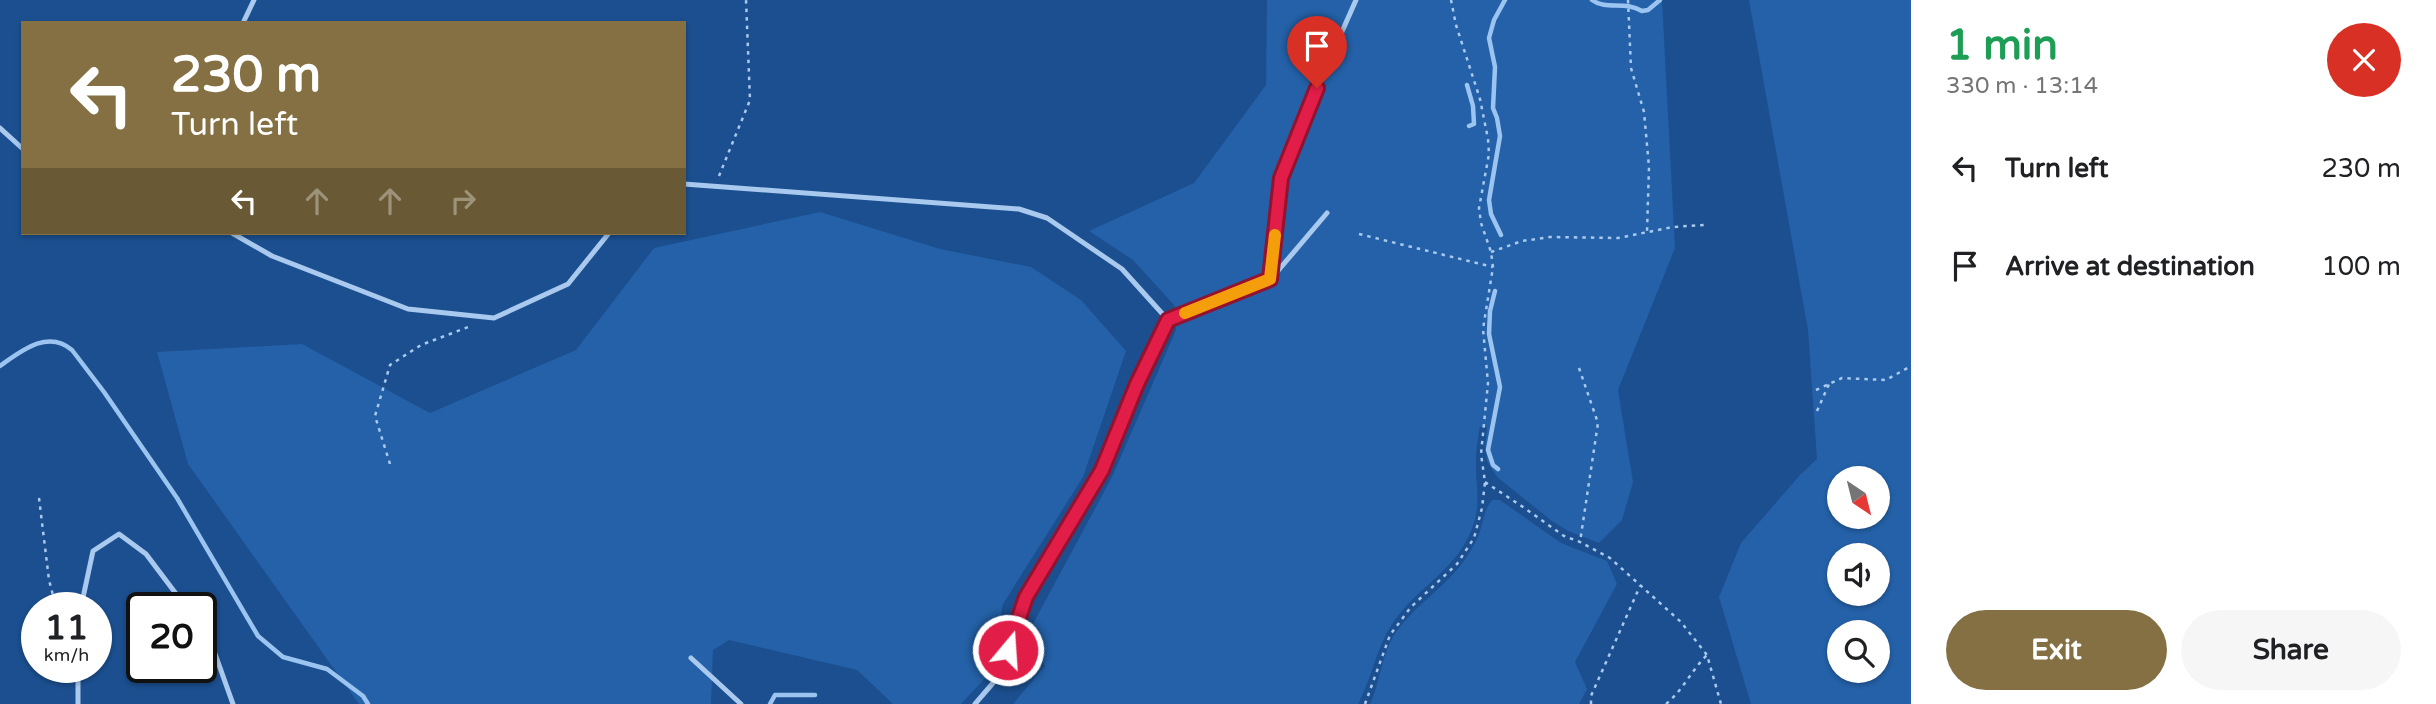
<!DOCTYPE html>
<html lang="en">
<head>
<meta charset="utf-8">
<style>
  body { margin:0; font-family:"Varela Round",sans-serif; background:#f6f6f6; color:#202124; height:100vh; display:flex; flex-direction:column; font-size:26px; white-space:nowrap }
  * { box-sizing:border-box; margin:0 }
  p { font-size:23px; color:#757577 }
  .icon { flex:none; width:38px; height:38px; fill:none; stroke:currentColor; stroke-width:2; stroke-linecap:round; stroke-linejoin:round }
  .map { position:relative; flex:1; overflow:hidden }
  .side { display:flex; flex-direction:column; background:#fff; width:525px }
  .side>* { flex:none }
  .banner { position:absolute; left:21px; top:21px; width:665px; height:214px; border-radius:0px; box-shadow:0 2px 5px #0004; background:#847042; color:#fff; overflow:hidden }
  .needle { width:46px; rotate:145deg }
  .fabs { position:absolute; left:1827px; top:466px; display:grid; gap:14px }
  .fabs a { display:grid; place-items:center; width:63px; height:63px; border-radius:50%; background:#fff; box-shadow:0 2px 5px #0004; font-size:35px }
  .speed { position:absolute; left:21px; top:592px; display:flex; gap:14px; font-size:35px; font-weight:700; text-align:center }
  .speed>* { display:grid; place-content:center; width:91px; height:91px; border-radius:50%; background:#fff; box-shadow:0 2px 5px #0004; line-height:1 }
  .speed small { font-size:18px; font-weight:400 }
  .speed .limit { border:4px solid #111; border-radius:10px; background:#fff; color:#111 }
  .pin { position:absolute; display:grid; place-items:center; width:60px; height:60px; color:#fff; margin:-72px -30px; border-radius:50% 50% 50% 0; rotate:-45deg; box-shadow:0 0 7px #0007 }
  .pin .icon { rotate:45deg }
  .me { position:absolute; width:77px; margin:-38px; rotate:18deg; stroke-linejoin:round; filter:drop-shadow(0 0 5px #0008) }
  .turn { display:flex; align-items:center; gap:24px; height:147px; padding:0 35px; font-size:32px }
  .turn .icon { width:91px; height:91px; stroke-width:2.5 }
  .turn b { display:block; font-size:49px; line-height:60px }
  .lanes { display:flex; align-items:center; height:66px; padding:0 35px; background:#0003; justify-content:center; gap:35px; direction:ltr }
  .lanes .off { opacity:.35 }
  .round { display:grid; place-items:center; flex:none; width:74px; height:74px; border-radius:37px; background:#f6f6f6 }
  .head { display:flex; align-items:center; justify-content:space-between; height:119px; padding:0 35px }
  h1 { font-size:42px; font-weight:700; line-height:52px; color:#1e9e55 }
  .button { display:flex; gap:14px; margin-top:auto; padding:14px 35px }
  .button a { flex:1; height:80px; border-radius:42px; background:#847042; color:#fff; font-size:28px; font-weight:700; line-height:80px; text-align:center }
  .button a+a { background:#f6f6f6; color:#202124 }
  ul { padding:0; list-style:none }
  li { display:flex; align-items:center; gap:21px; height:98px; padding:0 35px }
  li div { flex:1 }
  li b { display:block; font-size:26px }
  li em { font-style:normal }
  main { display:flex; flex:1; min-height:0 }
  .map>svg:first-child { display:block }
  .green { fill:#2461a8; fill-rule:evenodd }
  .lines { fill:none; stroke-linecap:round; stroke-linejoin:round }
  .stream { stroke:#9cc4f0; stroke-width:4.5 }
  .path { stroke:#a9c9ee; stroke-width:2.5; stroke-dasharray:3.5 5; stroke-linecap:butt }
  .lane { stroke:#a9c9ee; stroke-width:5 }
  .route-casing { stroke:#92132f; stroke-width:18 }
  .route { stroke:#e11d48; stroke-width:12 }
  .slow { stroke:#f59e0b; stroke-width:12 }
</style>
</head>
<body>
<main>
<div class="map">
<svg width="1911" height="704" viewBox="0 0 1911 704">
  <rect width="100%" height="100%" fill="#1b4f8f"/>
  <path class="green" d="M1267,0H1662L1675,248L1618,390L1633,482L1622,520L1599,543L1568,531L1552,521L1497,477L1487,461L1485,448L1487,427H1480C1478,438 1476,448 1476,459C1475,481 1481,501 1474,523C1460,567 1424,582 1397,617C1376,645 1374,674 1358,704H1013L1045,666L1028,633L1112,477L1176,330L1175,306L1133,260L1089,231L1194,183L1266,85Z
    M1749,0H1911V704H1751L1719,597L1741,543L1800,475L1817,459L1808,330ZM1839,478H1878V516H1839ZM1839,555H1878V593H1839ZM1839,632H1878V670H1839Z
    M820,212L940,249L1031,267L1081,300L1126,351L1083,477L1003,604L990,673L961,704H893L857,670L729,640L713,650L711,704H359L188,464L157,352L302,344L430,413L576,350L654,248Z
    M1493,500H1500L1561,543L1607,561L1617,584L1575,662L1587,689L1579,704H1370C1380,683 1381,657 1393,637C1412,606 1446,588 1466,558C1470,552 1474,545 1477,539C1483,527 1483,508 1493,500Z"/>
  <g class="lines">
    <path class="stream" d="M1592,0C1607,11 1624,0 1642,11L1648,10L1660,0
      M1467,85L1473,106L1474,124L1469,126
      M1501,235L1491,214L1489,200L1500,136L1497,118L1493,108L1495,67L1489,38L1494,20L1505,0
      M1495,291L1490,311L1489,334L1500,387L1488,450L1493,465L1498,469
      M0,366C21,351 48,329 72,350L104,392L177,498L258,636L283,657L327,669L363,696L368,704
      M770,704L775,695H815"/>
    <path class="path" d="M1628,0L1631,68L1644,112L1649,167L1647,232
      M719,176L750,100L746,0
      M1359,234L1493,267
      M1491,252L1522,241L1550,237L1618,238L1673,227L1704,225
      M1579,368L1598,423L1580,542
      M1816,390L1842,378L1886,380L1911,366
      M1817,411L1829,384
      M390,464L375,416L390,365L421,345L471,326
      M1485,482L1523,507L1564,536L1580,542L1610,558L1681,622L1707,655L1721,704
      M39,498L49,580L56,607
      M1365,704L1390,635L1411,607L1457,564L1474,538L1482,508L1485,482L1481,454L1488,383L1483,329L1493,267L1491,252L1481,223L1479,208L1489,154L1488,139L1480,99L1456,25L1451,0
      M1591,704V696L1640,586
      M1666,704C1683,690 1691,671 1707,655"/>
    <path class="lane" d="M243,23L254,0
      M0,128L23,149
      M684,184L1019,209L1047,218L1122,269L1168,320
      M232,233L272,256L408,309L494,318L568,284L609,233
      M1271,279L1327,213
      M81,607L93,551L119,534L146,554L186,607
      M201,628L209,637L233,704
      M691,658L741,704
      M78,667V704
      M975,704L999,676L1025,598L1102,470L1137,384L1168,320L1271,279L1281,178L1317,88L1356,0"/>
  </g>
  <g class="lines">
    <g class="route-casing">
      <path id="route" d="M1008,650L1026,597L1102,470L1137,384L1168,320L1270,279L1281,178L1317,88"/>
    </g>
    <use href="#route" class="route"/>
    <path class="slow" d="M1185,313L1270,279L1275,235"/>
  </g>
</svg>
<div class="fabs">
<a><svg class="needle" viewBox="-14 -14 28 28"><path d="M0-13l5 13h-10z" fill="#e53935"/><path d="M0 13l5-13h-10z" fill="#757577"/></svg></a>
<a><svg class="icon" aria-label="sound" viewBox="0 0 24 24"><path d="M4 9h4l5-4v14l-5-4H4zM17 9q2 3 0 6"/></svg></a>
<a><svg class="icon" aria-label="search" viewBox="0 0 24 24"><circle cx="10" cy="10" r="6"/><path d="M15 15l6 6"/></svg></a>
</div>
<div class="speed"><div>11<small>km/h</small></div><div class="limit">20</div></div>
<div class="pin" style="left:1317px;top:88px;background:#d93025"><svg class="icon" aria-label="arrive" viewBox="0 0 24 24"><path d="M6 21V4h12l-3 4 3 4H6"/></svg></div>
<svg class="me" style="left:1008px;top:650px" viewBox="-20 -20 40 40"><circle r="17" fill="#e11d48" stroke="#fff" stroke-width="3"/><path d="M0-11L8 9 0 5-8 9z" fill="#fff"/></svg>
<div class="banner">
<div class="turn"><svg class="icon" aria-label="left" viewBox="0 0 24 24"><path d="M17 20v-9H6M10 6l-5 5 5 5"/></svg><div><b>230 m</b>Turn left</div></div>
<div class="lanes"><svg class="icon" aria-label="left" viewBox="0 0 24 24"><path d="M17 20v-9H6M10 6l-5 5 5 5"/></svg><svg class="icon off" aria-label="ahead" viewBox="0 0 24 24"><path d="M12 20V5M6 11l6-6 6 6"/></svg><svg class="icon off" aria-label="ahead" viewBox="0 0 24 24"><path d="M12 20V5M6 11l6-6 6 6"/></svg><svg class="icon off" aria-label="right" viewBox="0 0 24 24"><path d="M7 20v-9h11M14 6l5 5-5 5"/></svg></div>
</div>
</div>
<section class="side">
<div class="head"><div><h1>1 min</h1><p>330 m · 13:14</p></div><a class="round" style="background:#d93025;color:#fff"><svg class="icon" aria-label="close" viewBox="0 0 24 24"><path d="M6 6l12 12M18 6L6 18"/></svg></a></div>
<ul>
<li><svg class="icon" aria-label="left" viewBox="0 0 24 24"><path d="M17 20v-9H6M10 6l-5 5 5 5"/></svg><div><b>Turn left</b></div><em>230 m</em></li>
<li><svg class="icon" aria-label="arrive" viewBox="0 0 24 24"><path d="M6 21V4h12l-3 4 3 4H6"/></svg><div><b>Arrive at destination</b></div><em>100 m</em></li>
</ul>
<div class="button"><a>Exit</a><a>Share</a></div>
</section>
</main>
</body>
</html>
